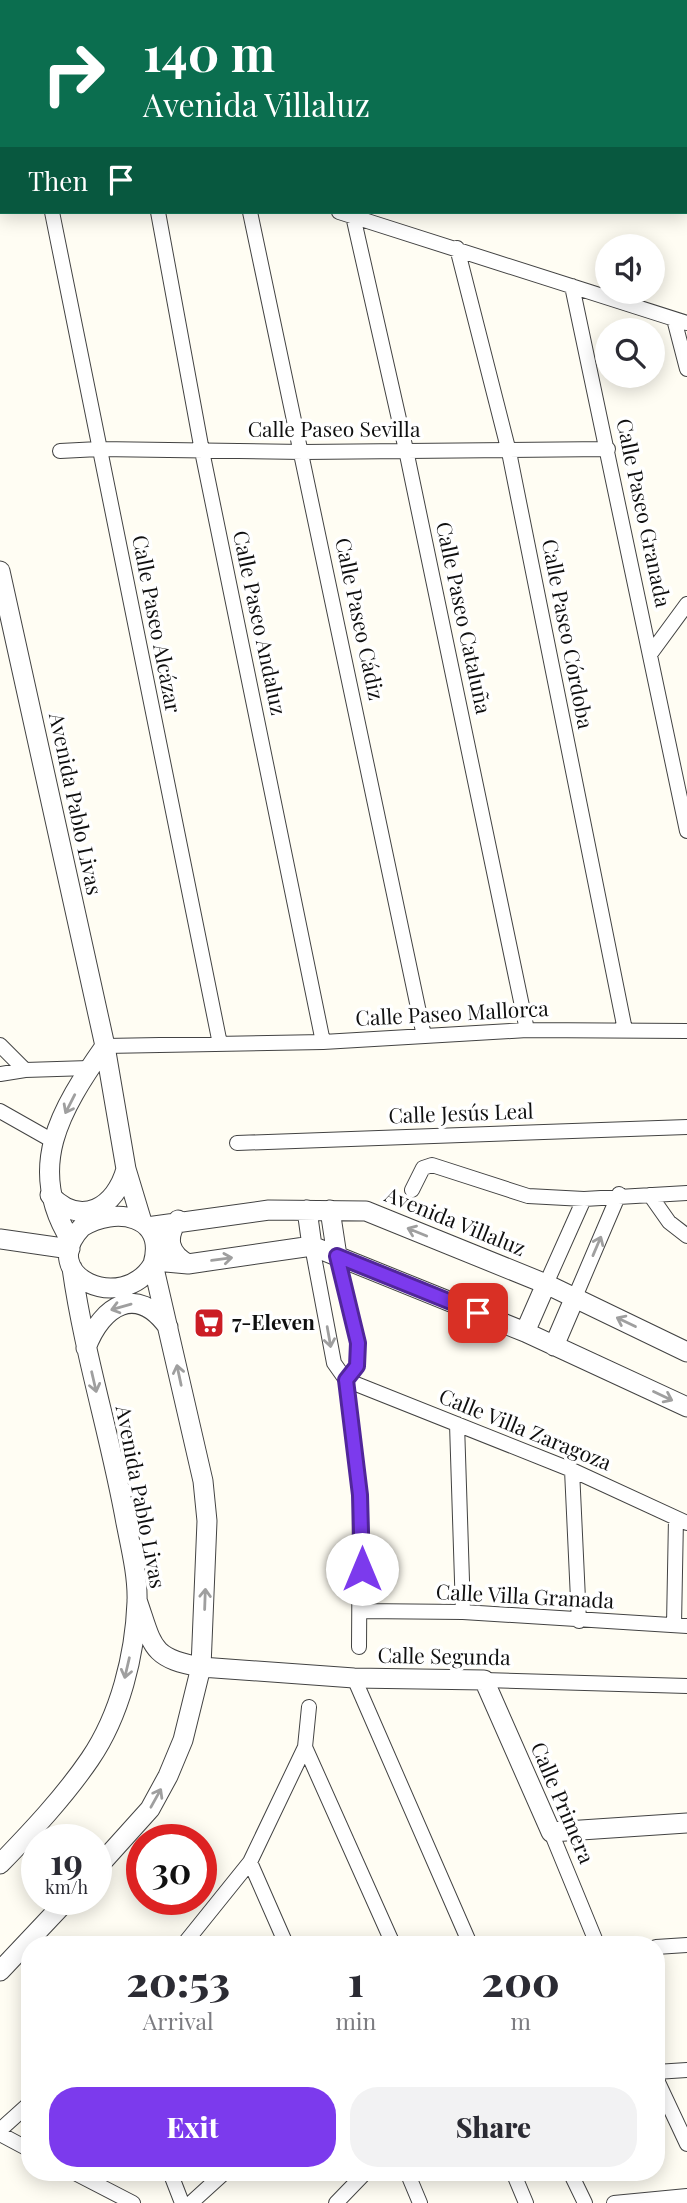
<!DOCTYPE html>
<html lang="en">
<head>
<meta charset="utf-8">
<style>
  body { margin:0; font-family:"Playfair Display",serif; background:#f2f2f3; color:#2b2b33; height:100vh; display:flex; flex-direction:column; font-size:26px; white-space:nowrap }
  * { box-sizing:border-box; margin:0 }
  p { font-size:23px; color:#7c7c81 }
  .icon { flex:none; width:38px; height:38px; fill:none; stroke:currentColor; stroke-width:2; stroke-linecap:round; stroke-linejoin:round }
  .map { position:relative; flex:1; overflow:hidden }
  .panel { position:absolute; left:21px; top:1936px; width:644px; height:245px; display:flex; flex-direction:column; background:#fff; border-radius:28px; box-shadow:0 4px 18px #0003 }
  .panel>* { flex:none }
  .banner { position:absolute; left:0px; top:0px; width:688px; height:214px; box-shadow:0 4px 18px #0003; background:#0b6e4f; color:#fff; overflow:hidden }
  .controls { position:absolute; left:595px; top:234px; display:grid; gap:14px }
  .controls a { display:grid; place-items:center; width:70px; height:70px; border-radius:50%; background:#fff; box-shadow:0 4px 18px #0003; font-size:35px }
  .speed { position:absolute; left:21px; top:1824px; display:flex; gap:14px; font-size:35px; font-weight:700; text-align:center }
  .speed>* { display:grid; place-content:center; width:91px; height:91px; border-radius:50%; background:#fff; box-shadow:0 4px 18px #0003; line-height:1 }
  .speed small { font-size:18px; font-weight:400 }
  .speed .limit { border:10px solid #d22; background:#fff; color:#111 }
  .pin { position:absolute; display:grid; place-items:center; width:60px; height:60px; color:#fff; margin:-30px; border-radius:14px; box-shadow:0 4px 10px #0006 }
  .me { position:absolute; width:77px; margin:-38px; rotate:0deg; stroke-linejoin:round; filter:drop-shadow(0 0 5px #0008) }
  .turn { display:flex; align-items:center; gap:24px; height:147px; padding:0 28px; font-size:32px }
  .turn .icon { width:91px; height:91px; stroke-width:2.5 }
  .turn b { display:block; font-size:49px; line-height:60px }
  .then { display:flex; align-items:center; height:66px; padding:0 28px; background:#0003; gap:14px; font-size:26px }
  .eta { display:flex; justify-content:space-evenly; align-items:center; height:119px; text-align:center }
  .eta b { font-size:42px; font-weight:800; line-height:49px }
  .button { display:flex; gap:14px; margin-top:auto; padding:14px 28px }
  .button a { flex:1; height:80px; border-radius:28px; background:#7c3aed; color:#fff; font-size:28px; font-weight:800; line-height:80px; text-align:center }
  .button a+a { background:#f2f2f3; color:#2b2b33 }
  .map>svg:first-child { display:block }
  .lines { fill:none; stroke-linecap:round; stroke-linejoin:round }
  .minor-casing { stroke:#434343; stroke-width:16 }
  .tertiary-casing { stroke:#434343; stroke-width:21 }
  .minor { stroke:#fff; stroke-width:14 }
  .tertiary { stroke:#fff; stroke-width:19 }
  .oneway { stroke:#9f9f9f }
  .route-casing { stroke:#51269a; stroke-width:18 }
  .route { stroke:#7c3aed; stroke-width:12 }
  .labels { text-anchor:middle; stroke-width:7; stroke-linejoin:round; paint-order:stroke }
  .street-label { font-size:21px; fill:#101010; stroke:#fff }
  .poi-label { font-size:21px; font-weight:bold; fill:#101010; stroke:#fff; text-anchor:start }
</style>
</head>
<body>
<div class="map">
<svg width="687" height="2203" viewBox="0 0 687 2203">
  <rect width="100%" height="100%" fill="#fffdf3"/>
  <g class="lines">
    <g class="minor-casing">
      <path id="minor" d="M385,0L397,2
        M465,2L466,0
        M610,2V0
        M686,36H687
        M0,106L2,107
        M52,212L220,1044
        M158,212L202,451L323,1042
        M250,212L424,1036
        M339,212L687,323
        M353,216L406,450L527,1030
        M457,248L509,452L625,1030
        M572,286L687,831
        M674,319L687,369
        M60,451L99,449L303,452L608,449
        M651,653L687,604
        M0,1045L25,1070
        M105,1046L323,1042L527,1030L687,1031
        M0,1074L25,1070L89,1068
        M0,1111L53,1141
        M237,1143L687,1127
        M412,1190L423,1168L432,1165L528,1196L584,1199L687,1193
        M650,1195L669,1222L687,1236
        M312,1246L334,1363L346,1380L360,1495L359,1647
        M337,1256L358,1343L357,1365L346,1380
        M546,1284L584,1199
        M575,1297L619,1194
        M346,1380L572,1470L687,1523
        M457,1424L463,1612
        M572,1470L579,1621
        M361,1611L463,1612L687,1626
        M674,1625L676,1518
        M354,1678L470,1944
        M484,1680L687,1686
        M305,1747L393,1944
        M551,1832L597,1944
        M250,1862L286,1944
        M184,1944L250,1862L305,1747L309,1707
        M656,1947L687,1945
        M656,2072L687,2070
        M656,2078L687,2144
        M0,2130L30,2103
        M0,2134L30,2150
        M73,2172L133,2203
        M170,2172L182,2203
        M407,2172L420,2203
        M513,2172L526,2203
        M570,2172L585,2203
        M191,2203L225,2172
        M336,2203L366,2172
        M614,2203L687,2196"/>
    </g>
    <g class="tertiary-casing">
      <path id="tertiary" d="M0,571L105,1046L126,1169L142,1222
        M50,1195C81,1228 116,1207 126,1169
        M307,1210L312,1246
        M330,1210L337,1256
        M178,1220C165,1238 169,1254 188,1264
        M147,1227L269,1210L366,1211L546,1284L687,1352
        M0,1239L70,1249
        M71,1241C25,1168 60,1110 105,1046
        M155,1261L188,1264L312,1246L525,1332L687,1407
        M525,1332L546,1284
        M554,1346L575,1297
        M86,1348C102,1305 137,1284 168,1327
        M137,1600C153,1646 150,1658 201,1667L354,1678L484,1680L551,1832L687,1823
        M0,1864C32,1831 64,1797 90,1759C120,1715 135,1655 137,1602C138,1577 131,1548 126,1523C111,1438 84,1354 72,1268
        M96,1869L150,1809L168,1776L183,1740L201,1667L207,1521L203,1481L153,1264C167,1215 115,1206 82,1227C35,1276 123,1315 153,1264
        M0,1971L68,1899"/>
    </g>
    <use href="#minor" class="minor"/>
    <use href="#tertiary" class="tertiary"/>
  </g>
  <defs><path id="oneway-shaft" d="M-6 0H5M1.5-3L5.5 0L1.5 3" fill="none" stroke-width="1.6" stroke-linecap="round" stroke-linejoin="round" transform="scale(1.75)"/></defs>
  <g class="oneway">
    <use href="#oneway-shaft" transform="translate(70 1104) rotate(117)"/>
    <use href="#oneway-shaft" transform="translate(417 1232) rotate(-158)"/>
    <use href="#oneway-shaft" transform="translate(597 1246) rotate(-67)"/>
    <use href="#oneway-shaft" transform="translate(222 1259) rotate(-8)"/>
    <use href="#oneway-shaft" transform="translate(121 1307) rotate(164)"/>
    <use href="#oneway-shaft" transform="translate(626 1322) rotate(-154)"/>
    <use href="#oneway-shaft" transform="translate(329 1337) rotate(80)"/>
    <use href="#oneway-shaft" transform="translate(179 1375) rotate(-102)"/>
    <use href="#oneway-shaft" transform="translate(94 1382) rotate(77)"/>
    <use href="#oneway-shaft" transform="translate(663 1396) rotate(25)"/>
    <use href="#oneway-shaft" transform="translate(205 1599) rotate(-88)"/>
    <use href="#oneway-shaft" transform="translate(127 1668) rotate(103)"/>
    <use href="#oneway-shaft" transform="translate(156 1798) rotate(-61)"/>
  </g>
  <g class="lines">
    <g class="route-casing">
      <path id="route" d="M362,1569L360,1495L346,1380L357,1366L358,1343L337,1256L478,1313"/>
    </g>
    <use href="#route" class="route"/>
  </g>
  <defs>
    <g id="supermarket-square" transform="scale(1.575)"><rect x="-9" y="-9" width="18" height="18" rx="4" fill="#cb1d24" stroke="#fff"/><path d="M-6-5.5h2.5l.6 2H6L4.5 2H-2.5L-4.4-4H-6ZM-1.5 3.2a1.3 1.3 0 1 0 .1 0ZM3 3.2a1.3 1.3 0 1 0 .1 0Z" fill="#fff"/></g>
  </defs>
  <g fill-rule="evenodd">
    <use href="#supermarket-square" x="209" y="1323"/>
  </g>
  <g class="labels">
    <g class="street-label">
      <text x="334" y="437">Calle Paseo Sevilla</text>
      <text transform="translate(643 513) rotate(78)" y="7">Calle Paseo Granada</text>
      <text transform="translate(463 618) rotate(78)" y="7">Calle Paseo Cataluña</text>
      <text transform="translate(359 619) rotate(78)" y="7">Calle Paseo Cádiz</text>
      <text transform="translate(259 623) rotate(78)" y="7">Calle Paseo Andaluz</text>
      <text transform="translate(156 624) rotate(79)" y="7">Calle Paseo Alcázar</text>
      <text transform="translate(567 634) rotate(79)" y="7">Calle Paseo Córdoba</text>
      <text transform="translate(75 804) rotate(78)" y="7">Avenida Pablo Livas</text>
      <text transform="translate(452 1014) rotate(-3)" y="7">Calle Paseo Mallorca</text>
      <text transform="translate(461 1114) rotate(-2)" y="7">Calle Jesús Leal</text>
      <text transform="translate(455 1222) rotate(22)" y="7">Avenida Villaluz</text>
      <text transform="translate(525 1430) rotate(22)" y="7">Calle Villa Zaragoza</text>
      <text transform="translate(140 1497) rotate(79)" y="7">Avenida Pablo Livas</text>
      <text transform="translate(525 1597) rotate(3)" y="7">Calle Villa Granada</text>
      <text transform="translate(444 1657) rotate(1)" y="7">Calle Segunda</text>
      <text transform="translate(562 1803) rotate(67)" y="7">Calle Primera</text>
    </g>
    <g class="poi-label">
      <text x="232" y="1330">7-Eleven</text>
    </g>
  </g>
</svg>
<div class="controls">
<a><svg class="icon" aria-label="sound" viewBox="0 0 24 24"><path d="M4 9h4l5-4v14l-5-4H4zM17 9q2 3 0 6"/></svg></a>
<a><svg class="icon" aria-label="search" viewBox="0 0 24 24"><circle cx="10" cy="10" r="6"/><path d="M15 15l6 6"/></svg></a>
</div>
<div class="speed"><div>19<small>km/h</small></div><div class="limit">30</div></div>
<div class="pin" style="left:478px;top:1313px;background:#d93025"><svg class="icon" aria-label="arrive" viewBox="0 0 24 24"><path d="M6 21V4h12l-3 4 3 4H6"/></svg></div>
<svg class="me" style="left:362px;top:1569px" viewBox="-20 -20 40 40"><circle r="19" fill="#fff"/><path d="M0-13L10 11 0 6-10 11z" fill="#7c3aed"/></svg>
<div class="banner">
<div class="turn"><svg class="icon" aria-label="right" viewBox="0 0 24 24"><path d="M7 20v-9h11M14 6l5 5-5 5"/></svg><div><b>140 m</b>Avenida Villaluz</div></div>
<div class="then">Then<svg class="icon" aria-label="arrive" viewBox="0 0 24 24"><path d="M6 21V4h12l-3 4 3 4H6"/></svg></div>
</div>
<section class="panel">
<div class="eta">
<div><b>20:53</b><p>Arrival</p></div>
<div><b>1</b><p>min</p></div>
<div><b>200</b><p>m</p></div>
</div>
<div class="button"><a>Exit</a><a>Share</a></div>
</section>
</div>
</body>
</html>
